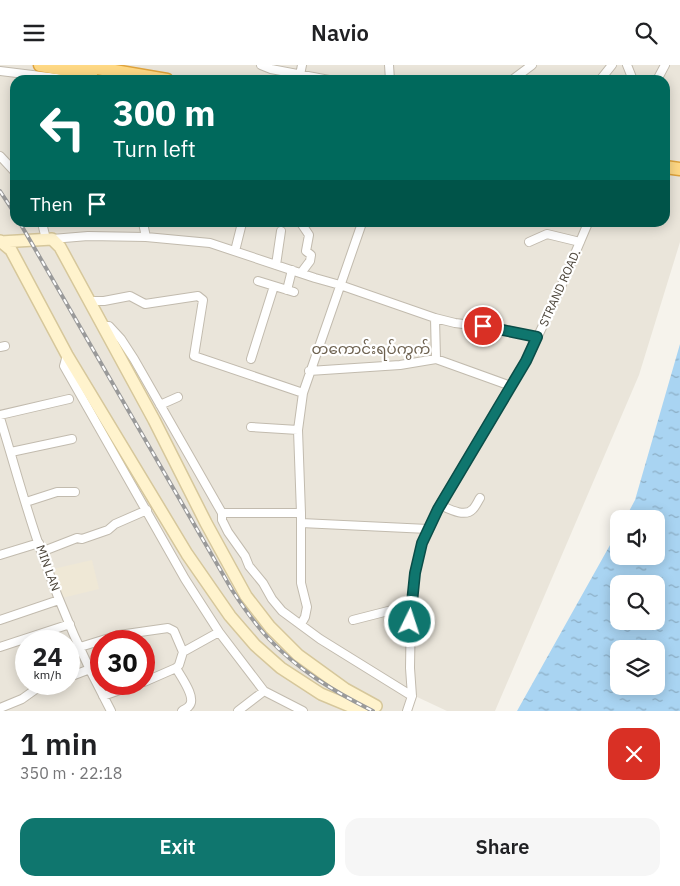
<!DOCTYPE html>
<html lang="en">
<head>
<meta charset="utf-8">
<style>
  body { margin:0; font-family:"IBM Plex Sans","Noto Sans Myanmar",sans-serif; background:#f6f6f6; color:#202124; height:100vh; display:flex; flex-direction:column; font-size:19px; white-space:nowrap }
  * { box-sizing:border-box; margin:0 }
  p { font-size:16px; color:#757577 }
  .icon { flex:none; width:28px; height:28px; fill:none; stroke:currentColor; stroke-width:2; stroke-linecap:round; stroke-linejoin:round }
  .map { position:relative; height:646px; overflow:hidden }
  .drawer { display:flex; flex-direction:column; background:#fff; flex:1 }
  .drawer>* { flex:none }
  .hud { position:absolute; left:10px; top:10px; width:660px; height:152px; border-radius:15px; box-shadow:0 2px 12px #0003; background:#00695c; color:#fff; overflow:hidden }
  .tools { position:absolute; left:610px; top:445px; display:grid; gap:10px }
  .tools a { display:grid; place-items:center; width:55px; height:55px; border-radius:10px; background:#fff; box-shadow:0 2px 12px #0003; font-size:25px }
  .speed { position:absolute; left:15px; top:565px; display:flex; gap:10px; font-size:25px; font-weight:700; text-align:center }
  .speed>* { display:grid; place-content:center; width:65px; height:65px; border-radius:50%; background:#fff; box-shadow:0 2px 12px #0003; line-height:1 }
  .speed small { font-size:12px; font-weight:400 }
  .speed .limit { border:8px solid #d22; background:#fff; color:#111 }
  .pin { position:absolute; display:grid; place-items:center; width:42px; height:42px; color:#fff; margin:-21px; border:2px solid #fff; border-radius:50%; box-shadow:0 1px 5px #0007 }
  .me { position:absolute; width:55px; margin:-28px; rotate:4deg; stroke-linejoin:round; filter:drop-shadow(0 0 4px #0008) }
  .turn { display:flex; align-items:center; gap:18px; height:105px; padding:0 20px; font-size:22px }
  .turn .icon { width:65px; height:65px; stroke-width:2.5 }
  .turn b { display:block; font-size:35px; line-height:42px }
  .then { display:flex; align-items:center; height:48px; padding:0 20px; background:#0003; gap:10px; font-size:19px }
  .round { display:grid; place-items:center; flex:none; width:52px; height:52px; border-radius:15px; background:#f6f6f6 }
  .summary { display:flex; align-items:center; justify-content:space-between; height:85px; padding:0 20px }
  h1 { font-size:30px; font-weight:600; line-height:38px }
  .action { display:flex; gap:10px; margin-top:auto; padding:10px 20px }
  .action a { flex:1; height:58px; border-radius:15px; background:#0f766e; color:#fff; font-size:20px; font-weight:600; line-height:58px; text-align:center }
  .action a+a { background:#f6f6f6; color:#202124 }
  header { display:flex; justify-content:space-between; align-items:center; height:65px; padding:0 20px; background:#fff; font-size:22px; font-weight:600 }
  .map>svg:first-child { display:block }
  .residential { fill:#eae5da; fill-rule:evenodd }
  .education { fill:#efe8d6 }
  .water { fill:url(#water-ripples); fill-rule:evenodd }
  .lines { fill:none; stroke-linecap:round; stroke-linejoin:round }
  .minor-casing { stroke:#c2bbae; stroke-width:10 }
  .secondary-casing { stroke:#d6c79b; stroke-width:14 }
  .trunk-casing { stroke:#e0a43c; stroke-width:15 }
  .minor { stroke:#fff; stroke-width:8 }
  .secondary { stroke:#fff3cd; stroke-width:11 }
  .trunk { stroke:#ffd985; stroke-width:12 }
  .rail-casing { stroke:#9a9a9a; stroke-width:4 }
  .rail { stroke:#fff; stroke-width:2; stroke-dasharray:5.5; stroke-linecap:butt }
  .route-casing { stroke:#0a4d48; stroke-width:12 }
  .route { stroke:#0f766e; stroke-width:9 }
  .labels { text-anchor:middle; stroke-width:4.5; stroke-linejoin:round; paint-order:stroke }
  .street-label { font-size:12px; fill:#4b4439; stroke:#fff }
  .quarter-label { font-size:15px; fill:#6e6250; stroke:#fff }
</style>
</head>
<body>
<header><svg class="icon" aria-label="menu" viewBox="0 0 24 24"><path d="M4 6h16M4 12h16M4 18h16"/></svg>Navio<svg class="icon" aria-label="search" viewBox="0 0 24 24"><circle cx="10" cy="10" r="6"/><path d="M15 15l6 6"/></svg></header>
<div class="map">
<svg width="680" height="646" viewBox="0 0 680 646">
  <defs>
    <pattern id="water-ripples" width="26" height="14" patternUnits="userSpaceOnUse" patternTransform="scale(1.25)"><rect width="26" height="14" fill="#a9d4f2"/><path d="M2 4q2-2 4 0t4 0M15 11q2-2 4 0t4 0" fill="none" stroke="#8caec5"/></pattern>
  </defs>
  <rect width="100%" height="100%" fill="#f6f3ec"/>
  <path class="residential" d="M0,0H680V177L639,310L495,646H447L415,631L410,646H0ZM15,15H665V158H15ZM26,576H69V619H26ZM101,576H144V619H101Z"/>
  <path class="education" d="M92,495L99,524L62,533L53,504Z"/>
  <path class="water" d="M680,279V646H517L619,464V491H656V454H625L635,435ZM619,519H656V556H619ZM619,584H656V621H619Z"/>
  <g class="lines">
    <g class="minor-casing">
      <path id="minor" d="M261,0L271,4L329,15
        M389,0L390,15
        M627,0L633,15
        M0,6L73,15
        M300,10L302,0
        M512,15L532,0
        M600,15L612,0
        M657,15L665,0
        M0,91L15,107
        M42,158L46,174
        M143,158L146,172
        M301,158L309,170L306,186L311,190L310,196L301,208
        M52,174L88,171L146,172L210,178L315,213L340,220L435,253L455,258L497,263L537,272
        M529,177L547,169L580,177
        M235,186L242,158
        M276,200L281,166
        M258,216L294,227
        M287,225L292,205
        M90,236H104L130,231L145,239L198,231L203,235L194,291L303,328
        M435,253L436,294
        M103,261H109L121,274L134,294L222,448V455L228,467L245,491L249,501L263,518L272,534L282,546L320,574L412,631
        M0,282L5,281
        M67,290L64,301L185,514L219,567L264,626L303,646
        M251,294L274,221
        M309,306L400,300L436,294L511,321
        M160,340L178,332
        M0,350L69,334
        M0,353C14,398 26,444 42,489C61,543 84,596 111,646
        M251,362L298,365
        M11,387L72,374
        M26,437L57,427H75
        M440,440C449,444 465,453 473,444C476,441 478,436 480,433
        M222,448H301
        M301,458L428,464
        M41,487L77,473L82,474L108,465L115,459L147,445
        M0,490L39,478
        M0,555L59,535
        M353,555L396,544L411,542
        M301,559L305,552L307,542L301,518V448L298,365L303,328L362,158
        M0,582L70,559
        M80,582L119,570L168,563L174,566L183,587
        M176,603C181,612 197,633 189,641C187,644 184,644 182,646
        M69,612L90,604
        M144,617L176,603L179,600L183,587L219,567
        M103,631L137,619
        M0,643L22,634L36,624L50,619
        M238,646L264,626
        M407,646L412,631L410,603L411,542L415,508L422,478L438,443L526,296L557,231L588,158"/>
    </g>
    <g class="secondary-casing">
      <path id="secondary" d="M0,176L11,185L67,290L187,489L230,551L255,580L281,603L321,629L362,646
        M0,177L52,174L60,182L154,355L206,458L246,531L270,562L298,590L345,624L376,641"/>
    </g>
    <g class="trunk-casing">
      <path id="trunk" d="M40,0L91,9
        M80,0L167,15
        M665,102L680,104"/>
    </g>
    <use href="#minor" class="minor"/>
    <use href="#secondary" class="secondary"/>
    <use href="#trunk" class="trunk"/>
    <g class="rail-casing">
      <path id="rail" d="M0,126L15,149
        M20,158L232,525C243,542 255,559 269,574C298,605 335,627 373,646"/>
    </g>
    <use href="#rail" class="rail"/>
  </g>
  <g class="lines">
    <g class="route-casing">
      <path id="route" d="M410,557L415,508L422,478L438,444L526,296L537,272L483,261"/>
    </g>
    <use href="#route" class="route"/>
  </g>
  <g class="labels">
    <g class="street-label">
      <text transform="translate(560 223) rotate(-66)" y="4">STRAND ROAD.</text>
      <text transform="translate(48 503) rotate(70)" y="4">MIN LAN</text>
    </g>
    <g class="quarter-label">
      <text x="371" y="289">တကောင်းရပ်ကွက်</text>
    </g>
  </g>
</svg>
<div class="tools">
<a><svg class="icon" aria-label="sound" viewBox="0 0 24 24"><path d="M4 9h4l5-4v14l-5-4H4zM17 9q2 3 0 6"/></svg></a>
<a><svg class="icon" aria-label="search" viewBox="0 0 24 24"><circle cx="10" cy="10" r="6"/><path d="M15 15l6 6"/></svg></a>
<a><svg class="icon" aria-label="layers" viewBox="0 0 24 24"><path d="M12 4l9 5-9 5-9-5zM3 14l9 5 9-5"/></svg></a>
</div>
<div class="speed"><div>24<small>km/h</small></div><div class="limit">30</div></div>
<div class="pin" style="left:483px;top:261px;background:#d93025"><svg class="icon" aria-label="arrive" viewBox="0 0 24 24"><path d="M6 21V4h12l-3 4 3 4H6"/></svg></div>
<svg class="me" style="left:410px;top:557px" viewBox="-20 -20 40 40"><circle r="17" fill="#0f766e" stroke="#fff" stroke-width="3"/><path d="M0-11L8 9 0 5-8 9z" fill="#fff"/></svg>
<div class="hud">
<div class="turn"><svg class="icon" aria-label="left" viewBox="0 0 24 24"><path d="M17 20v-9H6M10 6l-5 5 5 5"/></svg><div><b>300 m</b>Turn left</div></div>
<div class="then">Then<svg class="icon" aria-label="arrive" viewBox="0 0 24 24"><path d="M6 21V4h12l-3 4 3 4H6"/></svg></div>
</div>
</div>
<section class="drawer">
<div class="summary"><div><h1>1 min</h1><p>350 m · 22:18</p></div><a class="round" style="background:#d93025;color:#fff"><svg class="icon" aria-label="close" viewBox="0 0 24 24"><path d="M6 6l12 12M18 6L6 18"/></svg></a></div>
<div class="action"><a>Exit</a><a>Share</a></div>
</section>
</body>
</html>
